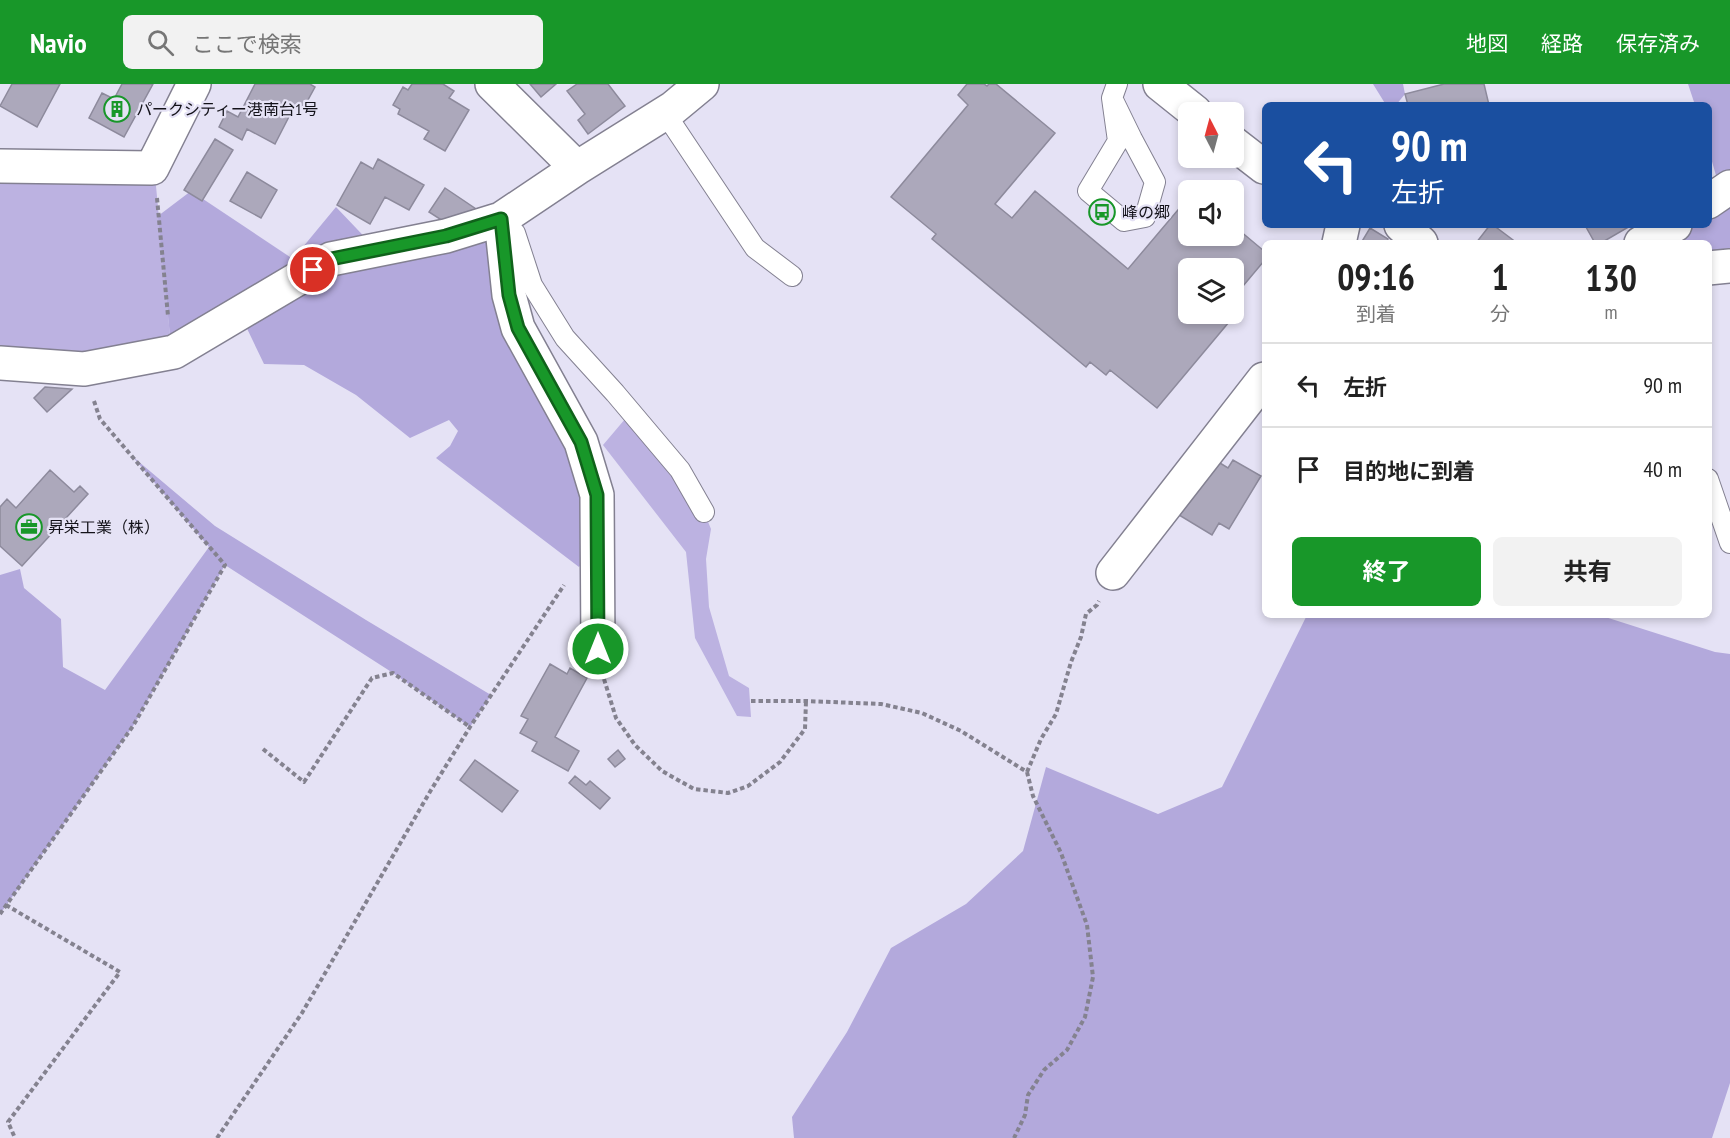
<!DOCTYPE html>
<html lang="ja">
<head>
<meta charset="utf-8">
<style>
  body { margin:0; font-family:"PT Sans Narrow","Noto Sans JP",sans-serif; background:#f2f2f2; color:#222; height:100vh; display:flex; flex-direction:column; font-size:22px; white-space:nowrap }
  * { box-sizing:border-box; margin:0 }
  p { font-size:20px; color:#767676 }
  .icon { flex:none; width:33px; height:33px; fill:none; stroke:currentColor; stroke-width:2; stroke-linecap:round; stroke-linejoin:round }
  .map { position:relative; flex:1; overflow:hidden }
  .details { position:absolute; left:1262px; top:156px; width:450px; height:378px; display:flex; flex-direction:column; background:#fff; border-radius:9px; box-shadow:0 3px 9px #0003 }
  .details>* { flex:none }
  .top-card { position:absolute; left:1262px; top:18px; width:450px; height:126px; border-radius:9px; box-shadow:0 3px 9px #0003; background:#1a4fa0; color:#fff; overflow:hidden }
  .needle { width:39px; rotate:354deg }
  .fabs { position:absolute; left:1178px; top:18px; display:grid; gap:12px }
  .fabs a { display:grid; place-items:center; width:66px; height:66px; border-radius:9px; background:#fff; box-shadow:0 3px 9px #0003; font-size:30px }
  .pin { position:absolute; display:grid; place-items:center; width:51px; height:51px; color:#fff; margin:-26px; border:3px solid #fff; border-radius:50%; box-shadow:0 2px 6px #0007 }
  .me { position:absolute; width:66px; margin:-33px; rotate:0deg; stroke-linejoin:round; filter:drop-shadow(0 0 4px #0008) }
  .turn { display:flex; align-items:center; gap:21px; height:126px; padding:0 30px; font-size:27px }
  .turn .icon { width:78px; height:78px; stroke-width:2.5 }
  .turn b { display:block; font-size:42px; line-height:51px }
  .eta { display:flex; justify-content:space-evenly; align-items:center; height:102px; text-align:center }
  .eta b { font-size:36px; font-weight:700; line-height:42px }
  .cta { display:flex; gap:12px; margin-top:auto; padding:12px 30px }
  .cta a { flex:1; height:69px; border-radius:9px; background:#189729; color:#fff; font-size:24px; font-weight:700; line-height:69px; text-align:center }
  .cta a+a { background:#f2f2f2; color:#222 }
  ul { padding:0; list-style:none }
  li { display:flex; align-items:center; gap:18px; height:84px; padding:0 30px; border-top:2px solid #e0e0e0 }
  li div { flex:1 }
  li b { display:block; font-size:22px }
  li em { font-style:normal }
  header { display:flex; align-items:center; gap:36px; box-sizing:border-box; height:84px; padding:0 30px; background:#189729; color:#fff }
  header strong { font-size:28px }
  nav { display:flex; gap:33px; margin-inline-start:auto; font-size:21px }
  .search { width:420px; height:54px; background:#f2f2f2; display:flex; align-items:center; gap:15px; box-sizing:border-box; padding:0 21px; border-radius:9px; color:#767676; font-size:22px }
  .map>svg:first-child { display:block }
  .green { fill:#bcb2e1 }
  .forest { fill:#b3a9dc }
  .building { fill:#aca8bb; stroke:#8d8a9c; stroke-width:1.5 }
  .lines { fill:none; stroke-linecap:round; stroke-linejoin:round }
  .service-casing { stroke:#838091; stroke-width:22 }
  .minor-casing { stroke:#838091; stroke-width:36 }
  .tertiary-casing { stroke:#838091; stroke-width:36 }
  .path { stroke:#84828f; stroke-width:4; stroke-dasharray:4.5 3; stroke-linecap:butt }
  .service { stroke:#fff; stroke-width:20 }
  .minor { stroke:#fff; stroke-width:33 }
  .tertiary { stroke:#fff; stroke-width:33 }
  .route-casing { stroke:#10621b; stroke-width:15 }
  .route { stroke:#189729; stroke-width:10 }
  .labels { text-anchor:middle; stroke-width:4.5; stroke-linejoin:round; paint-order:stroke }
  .poi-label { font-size:16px; fill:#131219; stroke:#e5e2f5; text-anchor:start }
</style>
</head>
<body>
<header>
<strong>Navio</strong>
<div class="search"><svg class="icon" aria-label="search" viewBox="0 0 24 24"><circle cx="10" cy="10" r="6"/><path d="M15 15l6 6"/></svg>ここで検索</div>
<nav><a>地図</a><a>経路</a><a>保存済み</a></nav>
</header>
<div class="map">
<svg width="1730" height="1054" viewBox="0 0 1730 1054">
  <rect width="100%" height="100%" fill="#e5e2f5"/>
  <path class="green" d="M0,82L152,84L156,102L170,252L174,268L0,273Z
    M631,328L704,428L711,445L706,475L709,523L729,592L749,604L751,633L737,632L695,554L686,468L603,361Z"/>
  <path class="forest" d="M1373,0H1403L1405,10L1396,21H1386Z
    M1688,0H1730V182L1709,184L1708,159H1657L1672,141H1708L1709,117L1721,109L1709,67L1708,21H1695Z
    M191,107L293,175L336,123L377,166L501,135L598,458L579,483L436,374L450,362L458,347L449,336L410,354L356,311L304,281L264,280L240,230L170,252L158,132Z
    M132,372L215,442L366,536L491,611L470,643L393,589L225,481L133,642L0,830V491L20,485L24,504L61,535L63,583L105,606L209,463Z
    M1307,531H1599L1715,568L1730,570V999L1712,1054H794L792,1033L847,948L891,864L966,820L1023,767L1046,683L1158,730L1222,703Z"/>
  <path class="building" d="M12,0H60L37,43L0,22Z
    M122,0H153L124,53L89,34L102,9L114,15Z
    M255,0H310L315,3L303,25L295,21L275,60L247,45L242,56L219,43L227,27L238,33Z
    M412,0H443L454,7L449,14L469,26L445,67L424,55L429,47L398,30L400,25L393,21L403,3L408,6Z
    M530,0H556L541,13Z
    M577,0H608L625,22L588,50L578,36L585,30L567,7Z
    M967,0H984L987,2L989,0H996L1055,49L995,120L1012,134L1035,107L1128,185L1188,114V152H1233V141L1264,167V177L1233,214V184H1188V230H1220L1229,238L1157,324L1110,286L1106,291L1090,278L1086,283L932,155L936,150L891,113L968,21L958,11Z
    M1444,0H1484L1489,21H1408L1405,10Z
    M215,55L233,66L202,117L184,106Z
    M378,75L424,101L409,126L385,113L370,140L337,121L361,78L373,85Z
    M247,88L277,106L261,134L230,117Z
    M445,104L482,129L446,139L429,128Z
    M1490,141H1493L1517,159H1476Z
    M1589,141H1632L1601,159H1595L1586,143Z
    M1370,144L1388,155L1386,159H1361Z
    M45,303L72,305L47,328L34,314Z
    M1215,376L1228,384L1233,376L1261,392L1229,445L1219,439L1212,451L1179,431Z
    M50,386L74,408L80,402L88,410L22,482L0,462V423L7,415L16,424Z
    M550,580L567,590L570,584L587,594L555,653L579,667L568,687L532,667L537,658L520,649L528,635L521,632Z
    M618,666L625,675L615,683L608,675Z
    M475,676L518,707L502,728L460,696Z
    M575,692L586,701L590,697L610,714L600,725L569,699Z"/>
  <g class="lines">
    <g class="service-casing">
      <path id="service" d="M1112,14L1132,55L1155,98L1145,133L1124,137L1088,107L1118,57L1112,14L1117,0
        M665,29L755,164L792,192
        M509,143L515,149L532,201L565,254L615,309L680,386L704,428
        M1708,395L1730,459"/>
    </g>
    <g class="minor-casing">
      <path id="minor" d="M492,0L577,84
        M1160,0L1195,28
        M1233,59L1264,83
        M0,82L152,84L194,0
        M501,135L509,211L518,244L581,358L597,411L598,565
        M1401,141L1421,159
        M1339,159L1343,141
        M1708,184L1730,182
        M0,279L84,285L174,268L331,175L446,152L501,135L577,84L673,24L702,0
        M1113,489L1264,295"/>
    </g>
    <g class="tertiary-casing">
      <path id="tertiary" d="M1708,118L1730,103
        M1641,159L1675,141"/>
    </g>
    <path class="path" d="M157,114L168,232
      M604,595L616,634L635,661L662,687L694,705L728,709L748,702L780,678L805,645L806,617
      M751,617H806L881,620L922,629L961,647L1027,688L1033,712L1061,769L1087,841L1093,893L1085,933L1067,966L1044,986L1028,1011L1025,1031L1014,1054
      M263,665L304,698L372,594L393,589L470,643
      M1027,688L1041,655L1056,630L1071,578L1081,553L1086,530L1097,521L1099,517
      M6,821L120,888L8,1038L15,1054
      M0,830L133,642L225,481L100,335L94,317
      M217,1054L302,929L431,706L470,643L564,501"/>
    <use href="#service" class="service"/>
    <use href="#minor" class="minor"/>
    <use href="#tertiary" class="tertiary"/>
  </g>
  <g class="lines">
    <g class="route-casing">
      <path id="route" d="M313,186L331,175L446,152L501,135L509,211L518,244L581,358L597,411L598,565"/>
    </g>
    <use href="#route" class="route"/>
  </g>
  <defs>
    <g id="building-ring" transform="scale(1.35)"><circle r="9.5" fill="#e5e2f5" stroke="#189729" stroke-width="1.5"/><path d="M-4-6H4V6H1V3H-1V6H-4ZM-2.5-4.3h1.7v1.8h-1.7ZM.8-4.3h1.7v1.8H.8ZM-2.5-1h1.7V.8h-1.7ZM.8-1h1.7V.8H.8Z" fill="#189729"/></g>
    <g id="bus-ring" transform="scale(1.35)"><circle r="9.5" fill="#e5e2f5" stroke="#189729" stroke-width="1.5"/><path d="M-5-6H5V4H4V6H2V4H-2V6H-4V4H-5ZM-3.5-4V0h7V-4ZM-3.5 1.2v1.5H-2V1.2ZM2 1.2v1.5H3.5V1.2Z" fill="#189729"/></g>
    <g id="office-ring" transform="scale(1.35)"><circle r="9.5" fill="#e5e2f5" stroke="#189729" stroke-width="1.5"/><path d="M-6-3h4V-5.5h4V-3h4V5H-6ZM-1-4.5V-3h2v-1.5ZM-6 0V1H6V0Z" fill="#189729"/></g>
  </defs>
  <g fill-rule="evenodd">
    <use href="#building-ring" x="117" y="25"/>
    <use href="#bus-ring" x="1102" y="128"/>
    <use href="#office-ring" x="29" y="443"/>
  </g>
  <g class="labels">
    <g class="poi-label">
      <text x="136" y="31">パークシティー港南台1号</text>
      <text x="1122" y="134">峰の郷</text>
      <text x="48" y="449">昇栄工業（株）</text>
    </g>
  </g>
</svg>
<div class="fabs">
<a><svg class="needle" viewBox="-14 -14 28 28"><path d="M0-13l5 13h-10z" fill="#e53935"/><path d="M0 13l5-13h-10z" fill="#767676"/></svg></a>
<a><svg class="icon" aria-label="sound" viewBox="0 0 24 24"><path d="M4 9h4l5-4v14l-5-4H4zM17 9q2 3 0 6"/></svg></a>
<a><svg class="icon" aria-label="layers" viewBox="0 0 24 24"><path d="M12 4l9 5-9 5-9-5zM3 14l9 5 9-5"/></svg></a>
</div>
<div class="pin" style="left:313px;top:186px;background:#d93025"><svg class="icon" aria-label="arrive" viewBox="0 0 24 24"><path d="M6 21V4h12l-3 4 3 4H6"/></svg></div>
<svg class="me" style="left:598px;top:565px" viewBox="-20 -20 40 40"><circle r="17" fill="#189729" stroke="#fff" stroke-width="3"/><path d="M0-11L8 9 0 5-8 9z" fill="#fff"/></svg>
<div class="top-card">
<div class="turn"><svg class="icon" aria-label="left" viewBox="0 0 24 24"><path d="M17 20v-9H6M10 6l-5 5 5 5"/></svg><div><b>90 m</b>左折</div></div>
</div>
<section class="details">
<div class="eta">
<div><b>09:16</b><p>到着</p></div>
<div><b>1</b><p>分</p></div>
<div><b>130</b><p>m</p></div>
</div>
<ul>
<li><svg class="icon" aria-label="left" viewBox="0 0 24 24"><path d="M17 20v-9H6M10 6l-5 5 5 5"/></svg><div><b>左折</b></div><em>90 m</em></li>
<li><svg class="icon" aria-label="arrive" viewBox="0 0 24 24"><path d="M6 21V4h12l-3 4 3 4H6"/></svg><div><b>目的地に到着</b></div><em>40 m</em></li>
</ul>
<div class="cta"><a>終了</a><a>共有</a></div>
</section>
</div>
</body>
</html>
